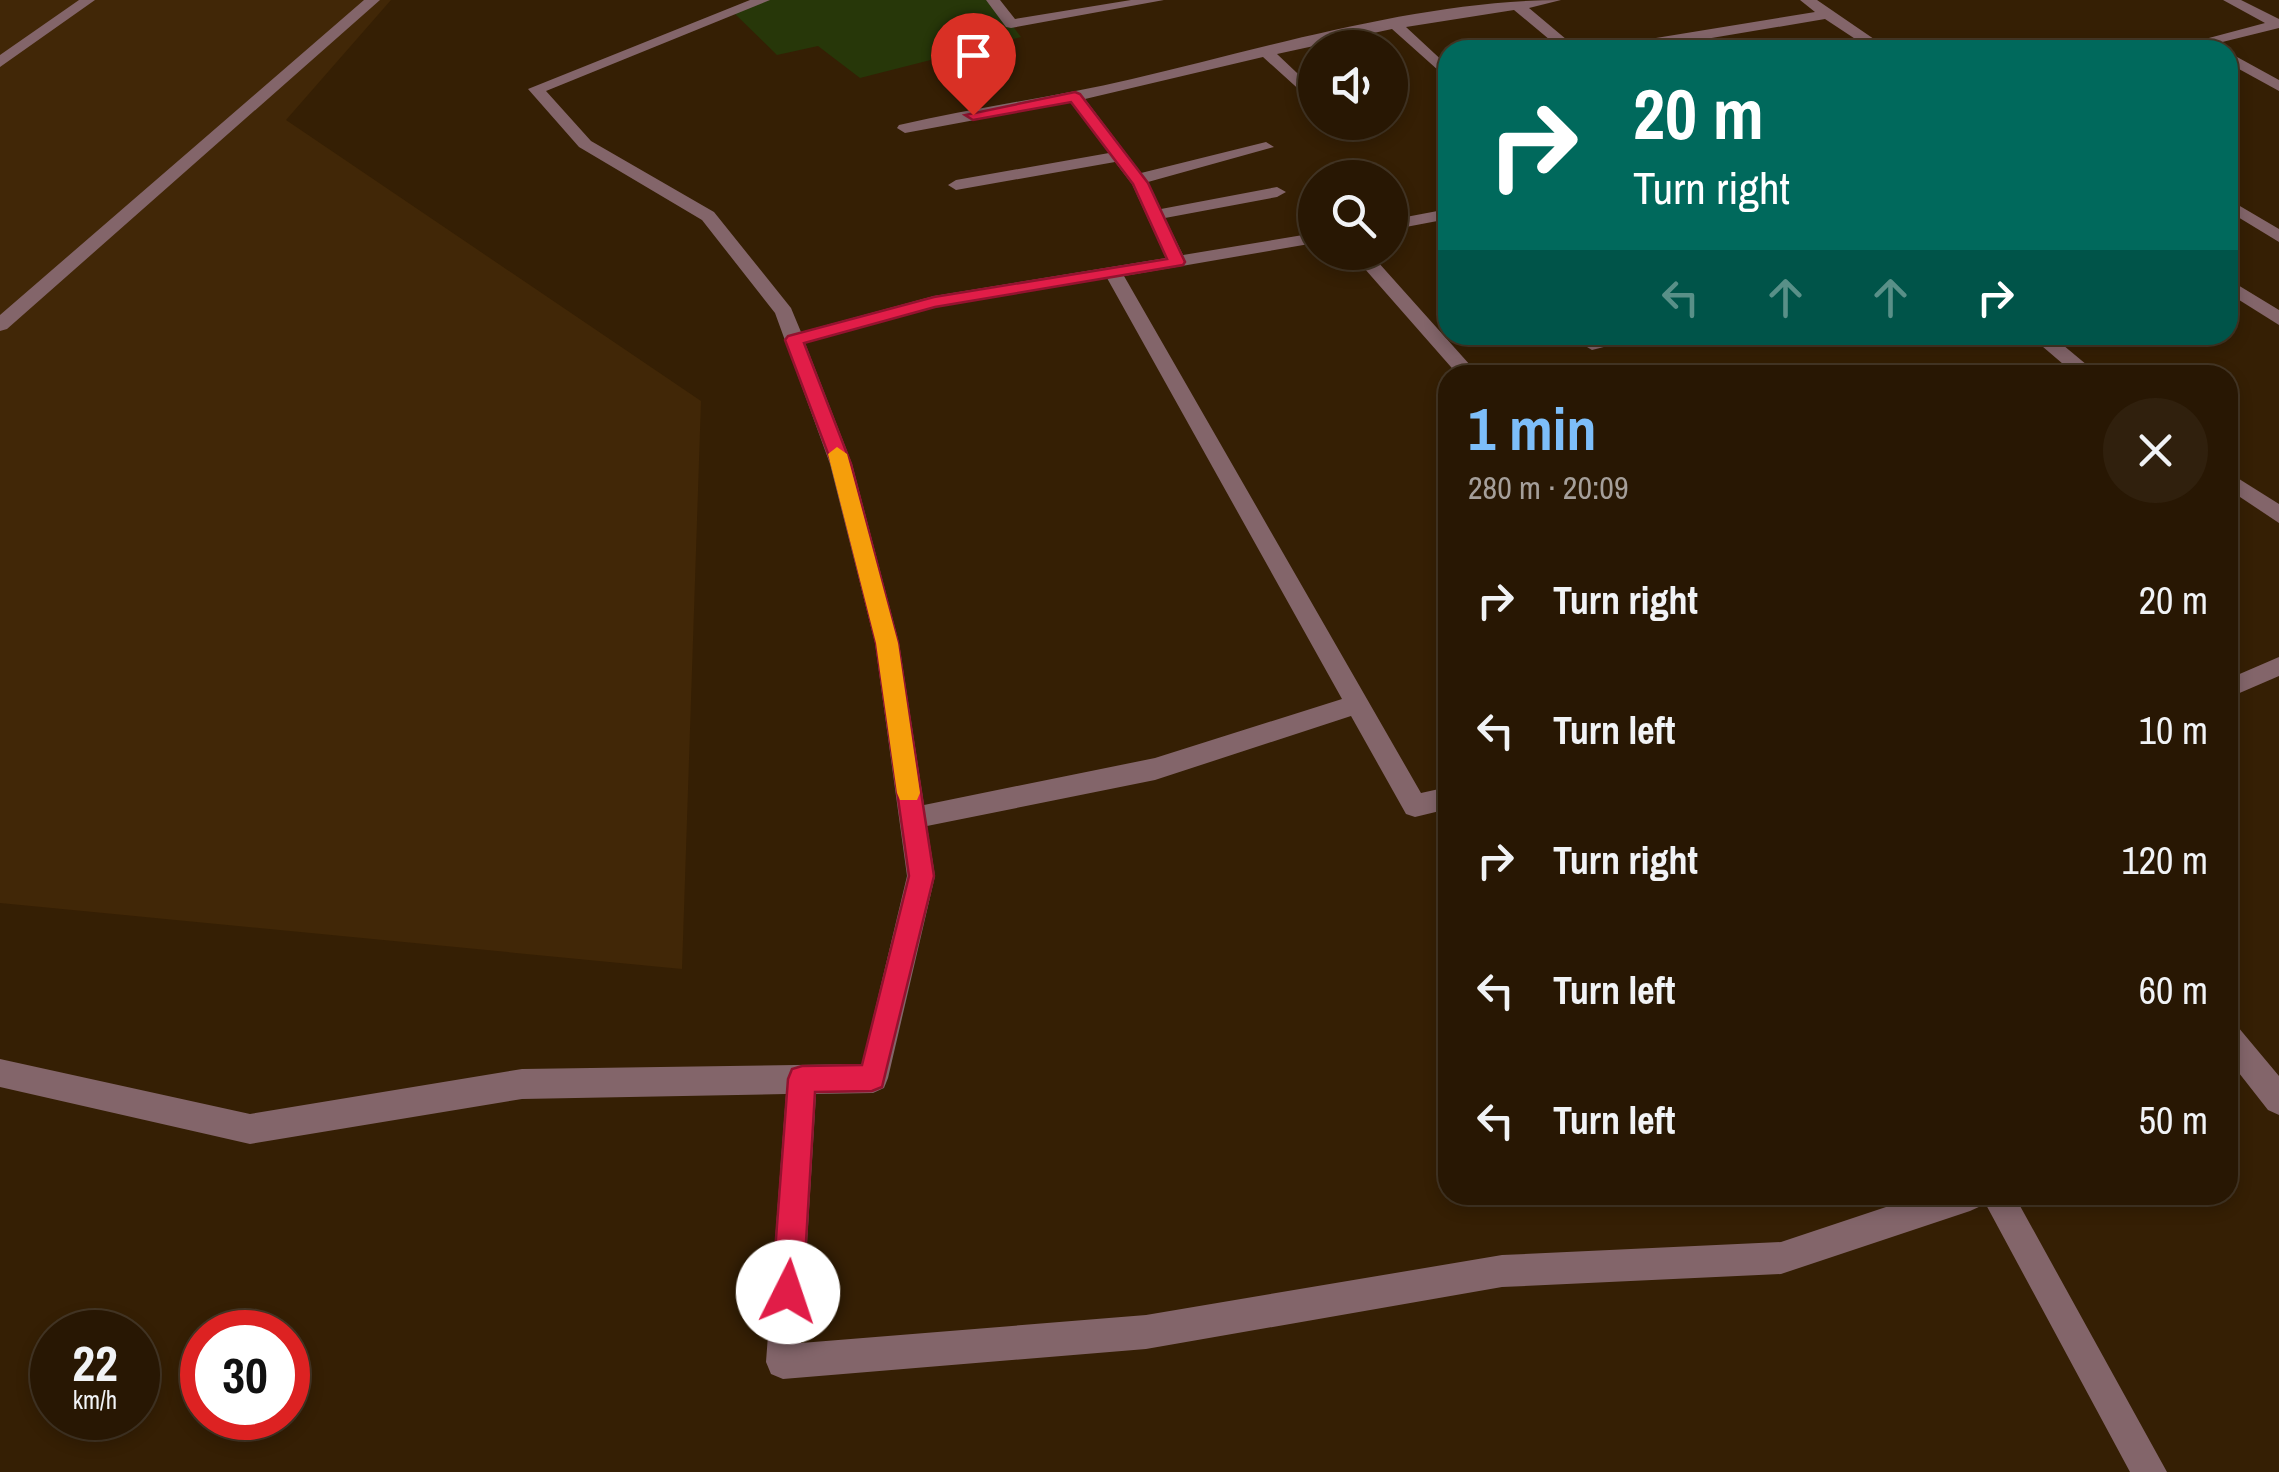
<!DOCTYPE html>
<html lang="en">
<head>
<meta charset="utf-8">
<style>
  body { margin:0; font-family:"Archivo Narrow",sans-serif; background:#30200d; color:#f1f3f6; height:100vh; display:flex; flex-direction:column; font-size:38px; white-space:nowrap }
  * { box-sizing:border-box; margin:0 }
  p { font-size:32px; color:#a59f9a }
  .icon { flex:none; width:55px; height:55px; fill:none; stroke:currentColor; stroke-width:2; stroke-linecap:round; stroke-linejoin:round }
  .map { position:relative; flex:1; overflow:hidden }
  .panel { position:absolute; left:1438px; top:365px; width:800px; height:840px; display:flex; flex-direction:column; background:#281703; border-radius:30px; box-shadow:0 5px 15px #0003,0 0 0 2px #443625 }
  .panel>* { flex:none }
  .top-card { position:absolute; left:1438px; top:40px; width:800px; height:305px; border-radius:30px; box-shadow:0 5px 15px #0003,0 0 0 2px #443625; background:#00695c; color:#fff; overflow:hidden }
  .controls { position:absolute; left:1298px; top:30px; display:grid; gap:20px }
  .controls a { display:grid; place-items:center; width:110px; height:110px; border-radius:50%; background:#281703; box-shadow:0 5px 15px #0003,0 0 0 2px #443625; font-size:50px }
  .speed { position:absolute; left:30px; top:1310px; display:flex; gap:20px; font-size:50px; font-weight:700; text-align:center }
  .speed>* { display:grid; place-content:center; width:130px; height:130px; border-radius:50%; background:#281703; box-shadow:0 5px 15px #0003,0 0 0 2px #443625; line-height:1 }
  .speed small { font-size:25px; font-weight:400 }
  .speed .limit { border:15px solid #d22; background:#fff; color:#111 }
  .pin { position:absolute; display:grid; place-items:center; width:85px; height:85px; color:#fff; margin:-102px -42px; border-radius:50% 50% 50% 0; rotate:-45deg; box-shadow:0 0 10px #0007 }
  .pin .icon { rotate:45deg }
  .me { position:absolute; width:110px; margin:-55px; rotate:4deg; stroke-linejoin:round; filter:drop-shadow(0 0 8px #0008) }
  .turn { display:flex; align-items:center; gap:35px; height:210px; padding:0 30px; font-size:45px }
  .turn .icon { width:130px; height:130px; stroke-width:2.5 }
  .turn b { display:block; font-size:70px; line-height:85px }
  .lanes { display:flex; align-items:center; height:95px; padding:0 30px; background:#0003; justify-content:center; gap:50px; direction:ltr }
  .lanes .off { opacity:.35 }
  .round { display:grid; place-items:center; flex:none; width:105px; height:105px; border-radius:52px; background:#30200d }
  .overview { display:flex; align-items:center; justify-content:space-between; height:170px; padding:0 30px }
  h1 { font-size:60px; font-weight:700; line-height:75px; color:#7dbef9 }
  ul { padding:0; list-style:none }
  li { display:flex; align-items:center; gap:30px; height:130px; padding:0 30px }
  li div { flex:1 }
  li b { display:block; font-size:38px }
  li em { font-style:normal }
  .map>svg:first-child { display:block }
  .built { fill:#412707 }
  .green { fill:#273709 }
  .lines { fill:none; stroke-linecap:round; stroke-linejoin:round }
  .minor { fill:#83656a; fill-rule:evenodd }
  .route { fill:#e11d48; stroke:#92132f; stroke-width:2.5 }
  .slow { fill:#f59e0b }
</style>
</head>
<body>
<div class="map">
<svg width="2279" height="1472" viewBox="0 0 2279 1472">
  <rect width="100%" height="100%" fill="#351f04"/>
  <path class="built" d="M0,0H391L286,120L701,401L682,969L0,903Z"/>
  <path class="green" d="M766,0H993L1021,37L860,78L818,46L777,55L732,11Z"/>
  <g class="lines">
    <path class="minor" d="M79,0H95L0,67V55Z
      M364,0H380L7,329L0,331V315Z
      M750,0H770L546,91L591,141L714,212L791,308L801,332L934,296L1166,258L1132,184L1115,162L956,190L948,185L956,180L1109,153L1071,102L905,133L897,128L899,125C976,107 1055,97 1132,79C1268,47 1422,0 1561,0L1529,8L1579,50H1562L1514,10L1406,27L1448,66V79L1392,29L1277,54L1315,90V104L1263,57L1085,99L1141,173L1266,142L1274,147L1148,182L1161,209L1277,187L1286,192L1277,197L1165,218L1183,255L1315,233V243L1124,276L1421,793L1448,787V809L1415,817L1406,814L1351,716L1155,780L927,826L935,876L888,1078L884,1088L873,1093L816,1094L801,1343L1146,1315L1502,1255L1781,1242L1922,1195H2014L2167,1472H2130L1984,1201L1981,1206L1970,1211L1781,1274L1502,1287L1146,1349L783,1379L771,1374L766,1362L786,1094L522,1099L250,1144L0,1087V1059L250,1114L522,1069L862,1064L907,876L875,643L830,464L775,313L702,220L579,147L528,89ZM1107,278L1342,699L1155,758L924,805L899,643L852,464L805,343L935,307Z
      M986,0H1000L1015,19L1131,0H1164L1011,28L1006,27Z
      M1800,0H1817L1890,50H1872L1825,19L1640,50H1605L1613,45L1815,12Z
      M2223,0H2241L2279,19V28L2190,50H2164L2265,23Z
      M2228,52L2279,80V91L2228,63Z
      M1331,122H1349L1358,133L1344,136Z
      M2228,199L2279,229V242L2228,211Z
      M1448,209V219L1390,230V220Z
      M1350,252H1369L1479,375H1458Z
      M2228,279L2279,310V325L2228,293Z
      M1604,335H1638L1635,339L1592,350L1582,344Z
      M2029,335H2051L2099,375H2032L2035,371L2063,364Z
      M2228,472L2279,504V523L2228,489Z
      M2279,657V676L2228,698V679Z
      M2228,1023L2238,1027L2279,1076V1115L2268,1110L2228,1059Z"/>
  </g>
  <path class="route" d="M1075,92L1080,94L1148,183L1185,262L1183,265L935,307L804,343L851,464L898,643L934,876L882,1087L872,1091L815,1092L803,1292L798,1302L788,1307L777,1302L772,1292L788,1079L792,1069L802,1066L862,1065L909,876L876,643L832,464L785,340L788,336L934,297L1167,259L1133,184L1071,102L973,120L965,115Z"/>
  <path class="slow" d="M837,447L847,454L898,643L920,793L917,800H900L897,793L876,643L828,454Z"/>
</svg>
<div class="controls">
<a><svg class="icon" aria-label="sound" viewBox="0 0 24 24"><path d="M4 9h4l5-4v14l-5-4H4zM17 9q2 3 0 6"/></svg></a>
<a><svg class="icon" aria-label="search" viewBox="0 0 24 24"><circle cx="10" cy="10" r="6"/><path d="M15 15l6 6"/></svg></a>
</div>
<div class="speed"><div>22<small>km/h</small></div><div class="limit">30</div></div>
<div class="pin" style="left:973px;top:115px;background:#d93025"><svg class="icon" aria-label="arrive" viewBox="0 0 24 24"><path d="M6 21V4h12l-3 4 3 4H6"/></svg></div>
<svg class="me" style="left:788px;top:1292px" viewBox="-20 -20 40 40"><circle r="19" fill="#fff"/><path d="M0-13L10 11 0 6-10 11z" fill="#e11d48"/></svg>
<div class="top-card">
<div class="turn"><svg class="icon" aria-label="right" viewBox="0 0 24 24"><path d="M7 20v-9h11M14 6l5 5-5 5"/></svg><div><b>20 m</b>Turn right</div></div>
<div class="lanes"><svg class="icon off" aria-label="left" viewBox="0 0 24 24"><path d="M17 20v-9H6M10 6l-5 5 5 5"/></svg><svg class="icon off" aria-label="ahead" viewBox="0 0 24 24"><path d="M12 20V5M6 11l6-6 6 6"/></svg><svg class="icon off" aria-label="ahead" viewBox="0 0 24 24"><path d="M12 20V5M6 11l6-6 6 6"/></svg><svg class="icon" aria-label="right" viewBox="0 0 24 24"><path d="M7 20v-9h11M14 6l5 5-5 5"/></svg></div>
</div>
<section class="panel">
<div class="overview"><div><h1>1 min</h1><p>280 m · 20:09</p></div><a class="round"><svg class="icon" aria-label="close" viewBox="0 0 24 24"><path d="M6 6l12 12M18 6L6 18"/></svg></a></div>
<ul>
<li><svg class="icon" aria-label="right" viewBox="0 0 24 24"><path d="M7 20v-9h11M14 6l5 5-5 5"/></svg><div><b>Turn right</b></div><em>20 m</em></li>
<li><svg class="icon" aria-label="left" viewBox="0 0 24 24"><path d="M17 20v-9H6M10 6l-5 5 5 5"/></svg><div><b>Turn left</b></div><em>10 m</em></li>
<li><svg class="icon" aria-label="right" viewBox="0 0 24 24"><path d="M7 20v-9h11M14 6l5 5-5 5"/></svg><div><b>Turn right</b></div><em>120 m</em></li>
<li><svg class="icon" aria-label="left" viewBox="0 0 24 24"><path d="M17 20v-9H6M10 6l-5 5 5 5"/></svg><div><b>Turn left</b></div><em>60 m</em></li>
<li><svg class="icon" aria-label="left" viewBox="0 0 24 24"><path d="M17 20v-9H6M10 6l-5 5 5 5"/></svg><div><b>Turn left</b></div><em>50 m</em></li>
</ul>
</section>
</div>
</body>
</html>
